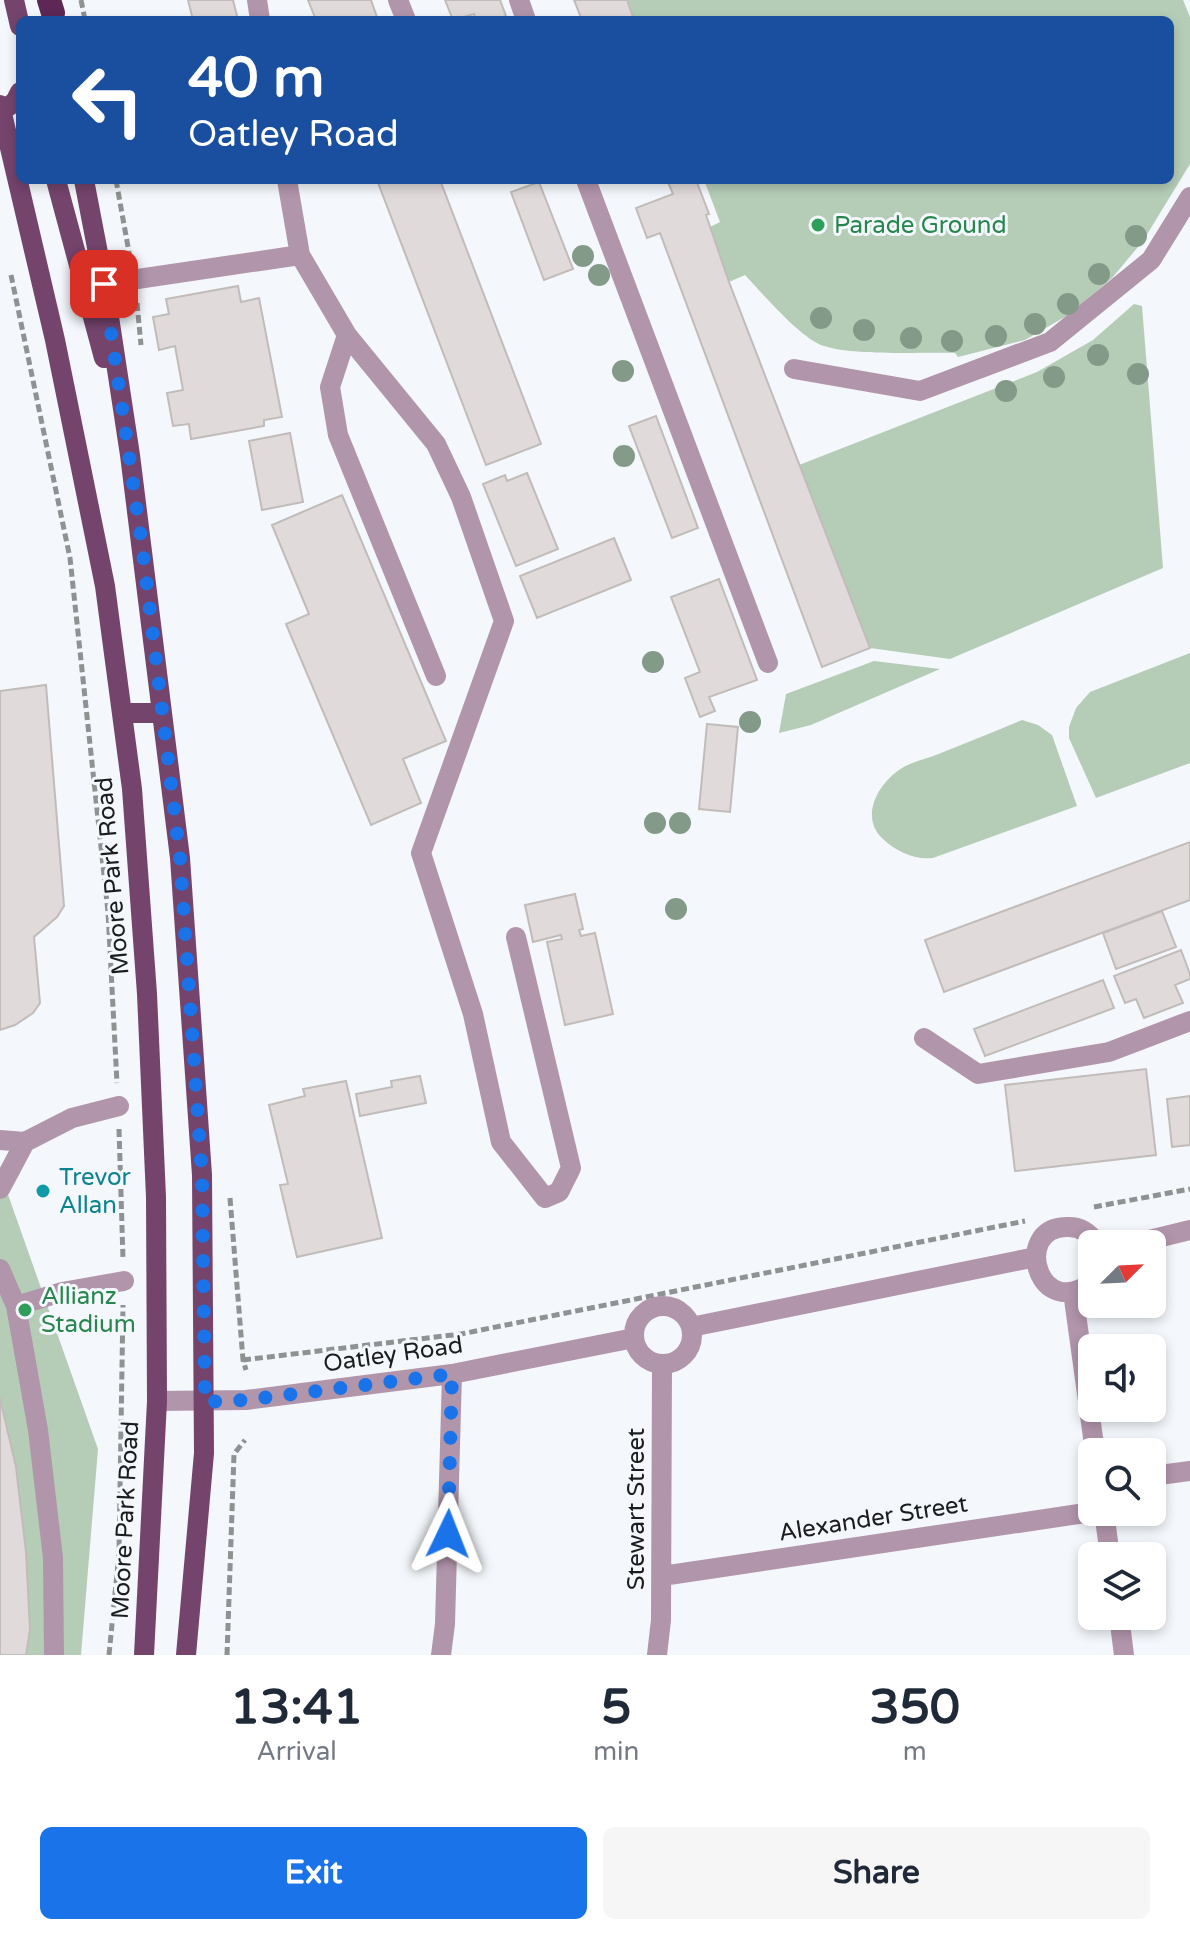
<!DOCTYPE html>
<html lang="en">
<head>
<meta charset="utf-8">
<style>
  body { margin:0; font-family:"Varela Round",sans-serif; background:#f6f6f7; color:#1f2937; height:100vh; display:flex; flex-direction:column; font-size:30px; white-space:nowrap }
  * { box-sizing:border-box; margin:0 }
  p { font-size:26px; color:#747a83 }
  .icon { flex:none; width:44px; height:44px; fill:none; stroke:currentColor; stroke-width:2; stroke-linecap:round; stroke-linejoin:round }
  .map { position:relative; height:1655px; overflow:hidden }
  .side { display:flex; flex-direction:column; background:#fff; flex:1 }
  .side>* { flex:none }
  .top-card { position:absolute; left:16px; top:16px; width:1158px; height:168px; border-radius:12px; box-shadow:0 4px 12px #0003; background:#1a4fa0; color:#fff; overflow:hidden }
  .needle { width:52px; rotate:66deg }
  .tools { position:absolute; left:1078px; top:1230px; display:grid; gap:16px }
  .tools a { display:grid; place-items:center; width:88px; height:88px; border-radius:12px; background:#fff; box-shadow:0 4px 12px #0003; font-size:40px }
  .pin { position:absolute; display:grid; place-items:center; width:68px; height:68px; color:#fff; margin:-34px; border-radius:16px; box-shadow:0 4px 12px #0006 }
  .me { position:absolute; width:88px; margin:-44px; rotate:2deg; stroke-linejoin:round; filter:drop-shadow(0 0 6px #0008) }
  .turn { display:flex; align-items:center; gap:28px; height:168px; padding:0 40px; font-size:36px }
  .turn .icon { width:104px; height:104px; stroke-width:2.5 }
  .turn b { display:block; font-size:56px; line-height:68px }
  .eta { display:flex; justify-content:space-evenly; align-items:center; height:136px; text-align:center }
  .eta b { font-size:48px; font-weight:700; line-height:56px }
  .cta { display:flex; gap:16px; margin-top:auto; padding:16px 40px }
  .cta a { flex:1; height:92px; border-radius:12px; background:#1a73e8; color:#fff; font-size:32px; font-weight:700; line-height:92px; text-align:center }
  .cta a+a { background:#f6f6f7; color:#1f2937 }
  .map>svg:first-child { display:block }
  .green { fill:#b5cdb7 }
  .building { fill:#e0dbda; stroke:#c1bcba; stroke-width:2 }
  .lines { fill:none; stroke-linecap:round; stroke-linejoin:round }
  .path { stroke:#8f9193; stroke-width:5; stroke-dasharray:8 4; stroke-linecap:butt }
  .minor { stroke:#b195ab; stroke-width:20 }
  .major { stroke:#74446d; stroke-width:20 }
  .highway { stroke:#5d2756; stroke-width:24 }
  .tree { fill:#839a89 }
  .route { stroke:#1a73e8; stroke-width:14; stroke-dasharray:0 25.2 }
  .leisure-dot { fill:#2e9e5b; stroke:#f4f7fb; stroke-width:3 }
  .culture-dot { fill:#0f9aa8; stroke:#f4f7fb; stroke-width:3 }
  .labels { text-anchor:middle; stroke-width:6; stroke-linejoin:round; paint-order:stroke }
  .leisure-label { font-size:24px; fill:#27864d; stroke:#f4f7fb; text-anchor:start }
  .street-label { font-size:24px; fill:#1b1c1d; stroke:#f4f7fb }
  .culture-label { font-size:24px; fill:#0d838f; stroke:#f4f7fb; text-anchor:start }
</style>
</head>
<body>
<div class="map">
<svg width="1190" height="1655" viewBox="0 0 1190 1655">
  <rect width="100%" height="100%" fill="#f4f7fb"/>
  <path class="green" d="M627,0H1183L1190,17V164L1143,241L1112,278L1070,314L1025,340L958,357L955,353C920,352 855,356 824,346C802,340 762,293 745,275L729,282L710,227L720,222L704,180H1170V20H634Z
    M1134,304L1142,306L1163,568L950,659L870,648L799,465L1037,372L1093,340Z
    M1190,653V763L1096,798L1069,738V727L1076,708L1090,692Z
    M874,661L940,669L811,725L779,733L786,694Z
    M1022,720L1038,725L1052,735L1077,806L933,858C915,860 897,852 883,839C859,817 878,783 902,768C912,762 925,759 936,755C965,743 993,732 1022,720Z
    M0,1172L98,1449L81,1655H0Z"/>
  <path class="building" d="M188,0H233L238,20H193Z
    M308,0H371L378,20H316Z
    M445,0H500L506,16L494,20H476L474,14L453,20Z
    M574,0H627L634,20H582Z
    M377,180H440L541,444L486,465Z
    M667,180H696L709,214L706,215L729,282L870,648L822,667L660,233L647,238L636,208L673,194Z
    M539,182L573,269L544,280L511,192Z
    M238,286L241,302L259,298L282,417L264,420V426L191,439L189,424L173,426L167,393L183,390L175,346L159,350L153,317L169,314L166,299Z
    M656,416L698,528L672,538L629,426Z
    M290,433L303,502L262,510L249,441Z
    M527,473L558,549L516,566L483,484L505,475L507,481Z
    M342,495L446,741L403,759L421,803L371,825L286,624L309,614L272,525Z
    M614,538L631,580L537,618L520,576Z
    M719,579L757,680L709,697L715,711L700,717L685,678L700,672L671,597Z
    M46,685L64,906L57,917L34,937L40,1003L33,1013L15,1025L0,1030V691Z
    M707,724L738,727L730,812L699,809Z
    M1190,842V900L944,992L925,940Z
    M575,894L583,929L579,930L581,936L595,933L613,1014L565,1025L547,942L562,939L561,935L533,942L525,905Z
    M1162,911L1176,947L1116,969L1103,933Z
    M1181,950L1190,974V979L1175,985L1183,1003L1144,1018L1136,999L1125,1003L1114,976Z
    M1103,980L1114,1008L985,1056L974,1029Z
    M1146,1069L1156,1155L1015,1171L1005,1085Z
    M420,1076L426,1103L360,1116L356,1094L392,1087L391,1081Z
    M346,1081L382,1238L297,1257L280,1185L288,1184L269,1105L305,1096L303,1089Z
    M1190,1096V1145L1172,1147L1167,1099Z
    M0,1398L16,1467L26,1552L30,1630L26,1655H0Z"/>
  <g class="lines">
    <path class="path" d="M81,0L85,20
      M116,180L130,258
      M11,275L70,558L108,912L117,1083
      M137,303L141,345
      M119,1129L123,1259
      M230,1198L243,1360L246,1370
      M1094,1207L1190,1189
      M243,1360L461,1334L1025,1221
      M109,1655L119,1553L123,1305
      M227,1655L234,1454L245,1440"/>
    <path class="minor" d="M257,0L260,20
      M398,0L406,20
      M519,0L526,20
      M287,180L300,255
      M586,180L768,663
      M104,284L300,255L347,335L436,444L461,497L504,621L421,853L473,1014L501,1142L545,1198L559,1192L571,1168L516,937
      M347,335L330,387L338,435L436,676
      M794,369L920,391L1050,342L1151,260L1190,197
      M924,1038L978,1074L1109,1052L1190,1021
      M0,1140L25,1142
      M0,1189L25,1142L72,1118L119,1106
      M1133,1244L1190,1230
      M0,1269L16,1306L38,1430L53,1558L54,1655
      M1092,1282C1038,1323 1012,1228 1066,1227C1080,1226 1090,1233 1097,1244
      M1073,1292L1095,1452
      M16,1306L62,1292L124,1281
      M634 1335a29 29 0 1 1 58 0a29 29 0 1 1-58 0Z
      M691,1327L1036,1257
      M157,1401L246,1400L452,1374L634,1338
      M1152,1476L1190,1471
      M1104,1512L1110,1556
      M662,1576L1092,1512
      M1119,1616L1124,1655
      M441,1655L445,1624L452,1374
      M657,1655L661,1620L662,1364"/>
    <path class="major" d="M14,0L20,26
      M0,105L55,340L105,586L132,789L147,994L156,1197L157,1401L144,1655
      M1,111L15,102L20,92
      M56,180L104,358
      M84,180L104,284L130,455L180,858L202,1175L204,1453L186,1655
      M122,713H162"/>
    <path class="highway" d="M49,0L53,13"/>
  </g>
  <g class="tree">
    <circle cx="1136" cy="236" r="11"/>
    <circle cx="583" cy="256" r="11"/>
    <circle cx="1099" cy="274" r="11"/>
    <circle cx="599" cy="275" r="11"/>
    <circle cx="1068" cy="304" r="11"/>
    <circle cx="821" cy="318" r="11"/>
    <circle cx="1035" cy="324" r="11"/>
    <circle cx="864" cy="330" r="11"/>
    <circle cx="996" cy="336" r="11"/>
    <circle cx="911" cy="338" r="11"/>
    <circle cx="952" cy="341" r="11"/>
    <circle cx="1098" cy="355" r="11"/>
    <circle cx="623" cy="371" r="11"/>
    <circle cx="1138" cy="374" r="11"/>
    <circle cx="1054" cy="377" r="11"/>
    <circle cx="1006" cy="391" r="11"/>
    <circle cx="624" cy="456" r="11"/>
    <circle cx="653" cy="662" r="11"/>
    <circle cx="750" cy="722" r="11"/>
    <circle cx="655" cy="823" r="11"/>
    <circle cx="680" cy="823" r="11"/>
    <circle cx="676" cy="909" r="11"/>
  </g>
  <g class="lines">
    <path class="route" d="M104,284L142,545L180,858L202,1175L205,1402L246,1400L452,1374L448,1534"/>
  </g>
  <g class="leisure-dot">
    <circle cx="818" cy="225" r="8"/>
    <circle cx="25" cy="1310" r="8"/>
  </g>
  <circle class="culture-dot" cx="43" cy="1191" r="8"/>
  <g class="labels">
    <g class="leisure-label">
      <text x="834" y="233">Parade Ground</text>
      <text x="41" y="1304">Allianz<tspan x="41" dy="28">Stadium</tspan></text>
    </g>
    <g class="street-label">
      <text transform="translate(112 876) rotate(-95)" y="8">Moore Park Road</text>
      <text transform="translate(393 1354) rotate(-8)" y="8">Oatley Road</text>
      <text transform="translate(636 1509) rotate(-90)" y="8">Stewart Street</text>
      <text transform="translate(873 1518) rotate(-9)" y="8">Alexander Street</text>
      <text transform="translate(125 1520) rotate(-87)" y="8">Moore Park Road</text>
    </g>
    <g class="culture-label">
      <text x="59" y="1185">Trevor<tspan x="59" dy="28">Allan</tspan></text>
    </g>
  </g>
</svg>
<div class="tools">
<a><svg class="needle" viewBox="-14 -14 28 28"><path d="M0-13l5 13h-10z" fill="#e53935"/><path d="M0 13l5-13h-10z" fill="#747a83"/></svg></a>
<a><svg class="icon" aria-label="sound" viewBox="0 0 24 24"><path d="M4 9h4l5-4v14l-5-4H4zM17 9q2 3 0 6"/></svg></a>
<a><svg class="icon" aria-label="search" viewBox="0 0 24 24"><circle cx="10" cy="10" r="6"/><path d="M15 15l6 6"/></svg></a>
<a><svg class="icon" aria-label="layers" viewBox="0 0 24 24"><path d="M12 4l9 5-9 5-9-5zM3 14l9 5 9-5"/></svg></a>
</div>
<div class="pin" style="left:104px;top:284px;background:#d93025"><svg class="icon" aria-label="arrive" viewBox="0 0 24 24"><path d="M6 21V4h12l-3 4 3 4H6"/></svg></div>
<svg class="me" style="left:448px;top:1534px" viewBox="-20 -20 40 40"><path d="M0-17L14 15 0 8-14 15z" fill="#1a73e8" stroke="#fff" stroke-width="4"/></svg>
<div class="top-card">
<div class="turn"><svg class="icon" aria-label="left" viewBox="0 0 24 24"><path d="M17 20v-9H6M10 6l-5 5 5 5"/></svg><div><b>40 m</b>Oatley Road</div></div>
</div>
</div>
<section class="side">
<div class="eta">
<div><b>13:41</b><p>Arrival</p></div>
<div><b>5</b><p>min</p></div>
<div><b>350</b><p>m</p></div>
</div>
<div class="cta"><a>Exit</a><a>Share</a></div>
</section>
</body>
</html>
